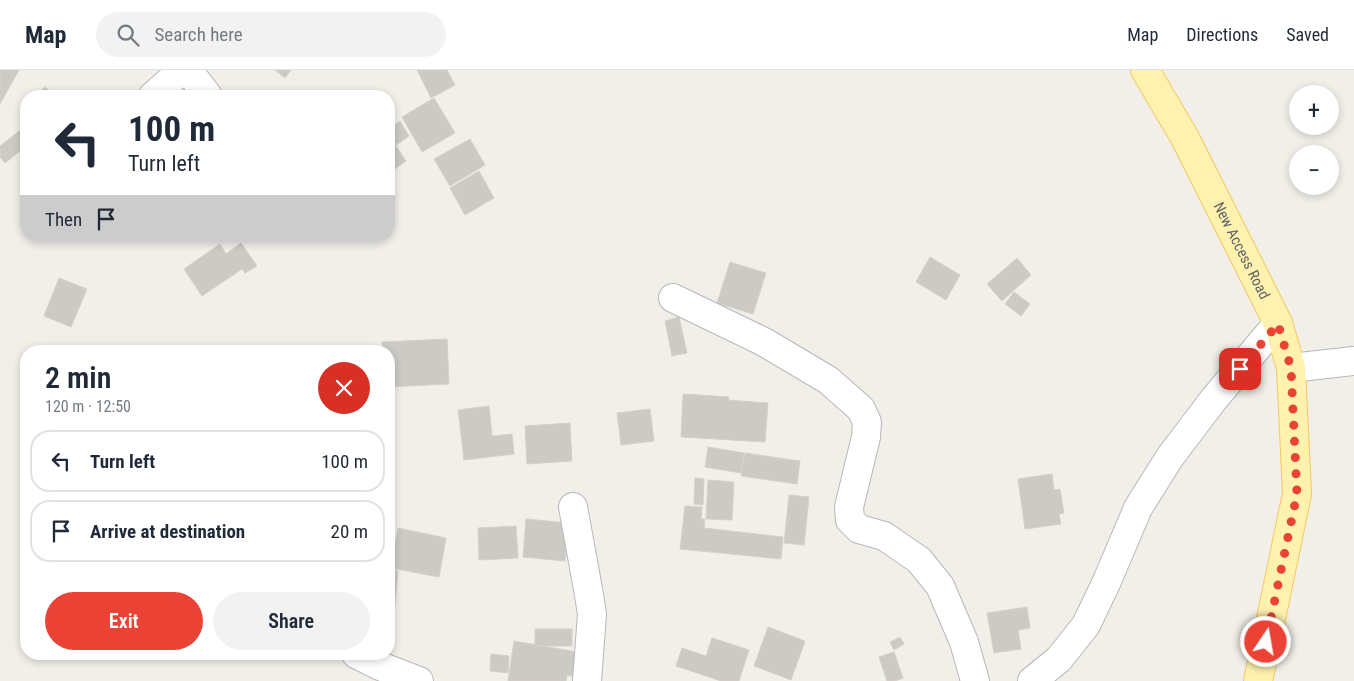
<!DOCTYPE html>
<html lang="en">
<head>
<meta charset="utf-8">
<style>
  body { margin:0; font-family:"Roboto Condensed",sans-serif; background:#f2f2f3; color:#1f2937; height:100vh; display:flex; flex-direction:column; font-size:19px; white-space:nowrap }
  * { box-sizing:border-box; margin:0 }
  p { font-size:16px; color:#747a83 }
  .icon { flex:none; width:28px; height:28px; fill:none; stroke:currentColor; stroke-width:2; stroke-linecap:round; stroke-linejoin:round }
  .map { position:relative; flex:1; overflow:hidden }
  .panel { position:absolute; left:20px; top:275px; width:375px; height:315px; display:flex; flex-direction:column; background:#fff; border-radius:20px; box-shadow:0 2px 8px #0003 }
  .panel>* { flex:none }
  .banner { position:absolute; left:20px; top:20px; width:375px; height:152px; border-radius:20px; box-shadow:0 2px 8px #0003; background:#fff; color:#1f2937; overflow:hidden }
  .buttons { position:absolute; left:1289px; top:15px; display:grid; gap:10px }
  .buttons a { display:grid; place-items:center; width:50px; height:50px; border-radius:50%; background:#fff; box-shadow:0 2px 8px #0003; font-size:25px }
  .pin { position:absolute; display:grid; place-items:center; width:42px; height:42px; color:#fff; margin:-21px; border-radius:10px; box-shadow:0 2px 8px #0006 }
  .me { position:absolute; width:55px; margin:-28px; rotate:12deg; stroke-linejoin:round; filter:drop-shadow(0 0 4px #0008) }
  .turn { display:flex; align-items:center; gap:18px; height:105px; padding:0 25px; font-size:22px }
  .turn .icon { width:65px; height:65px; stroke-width:2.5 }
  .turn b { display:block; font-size:35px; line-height:42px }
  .then { display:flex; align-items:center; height:48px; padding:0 25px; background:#0003; gap:10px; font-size:19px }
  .round { display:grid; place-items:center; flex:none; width:52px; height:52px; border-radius:26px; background:#f2f2f3 }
  .headline { display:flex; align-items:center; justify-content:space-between; height:85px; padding:0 25px }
  h1 { font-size:30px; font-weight:600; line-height:38px }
  .primary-button { display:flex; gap:10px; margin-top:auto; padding:10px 25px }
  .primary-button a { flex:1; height:58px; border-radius:30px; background:#ea4335; color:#fff; font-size:20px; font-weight:600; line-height:58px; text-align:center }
  .primary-button a+a { background:#f2f2f3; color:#1f2937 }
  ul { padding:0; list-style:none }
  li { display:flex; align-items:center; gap:15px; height:62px; margin:0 10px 8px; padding:0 15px; border:2px solid #e0e1e3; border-radius:20px }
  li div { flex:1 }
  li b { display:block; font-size:19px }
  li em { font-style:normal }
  header { display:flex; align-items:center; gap:30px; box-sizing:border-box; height:70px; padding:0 25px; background:#fff; border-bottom:1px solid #e0e1e3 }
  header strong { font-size:24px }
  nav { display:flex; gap:28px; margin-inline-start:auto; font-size:18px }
  .search { width:350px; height:45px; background:#f2f2f3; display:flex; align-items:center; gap:12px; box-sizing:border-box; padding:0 18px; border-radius:28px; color:#747a83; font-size:19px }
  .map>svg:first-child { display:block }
  .building { fill:#cccac5; stroke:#d6d1c6 }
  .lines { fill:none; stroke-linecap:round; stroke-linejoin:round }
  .minor-casing { stroke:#b5b8bc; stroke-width:30 }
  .major-casing { stroke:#f2c960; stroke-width:30 }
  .minor { stroke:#fff; stroke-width:28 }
  .major { stroke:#fff2af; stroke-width:28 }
  .route { stroke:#ea4335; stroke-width:9; stroke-dasharray:0 16.2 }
  .labels { text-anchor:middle; stroke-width:4; stroke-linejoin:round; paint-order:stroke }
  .street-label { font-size:15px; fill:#5f6368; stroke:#fff }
</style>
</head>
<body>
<header>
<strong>Map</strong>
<div class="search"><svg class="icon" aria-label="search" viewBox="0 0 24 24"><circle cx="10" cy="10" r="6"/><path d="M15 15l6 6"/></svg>Search here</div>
<nav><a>Map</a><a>Directions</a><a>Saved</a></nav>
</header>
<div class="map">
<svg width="1354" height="611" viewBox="0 0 1354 611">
  <rect width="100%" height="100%" fill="#f1efe8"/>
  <path class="building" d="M0,0H19L0,34Z
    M275,0H291L285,8Z
    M417,0H447L455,15L431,28Z
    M45,17L55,26H37Z
    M434,28L455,63L422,82L402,47Z
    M400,51L409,66L396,75L389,63V59Z
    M23,58L26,62V76L5,93L0,87V76Z
    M389,66L406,91L392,101L389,96Z
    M470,69L485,95L450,116L434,89Z
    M479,101L494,128L465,145L450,118Z
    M241,173L257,196L245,203L242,199L202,226L184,199L220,174L226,184Z
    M930,187L960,205L946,230L916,212Z
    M1017,188L1031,205L1002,231L987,214Z
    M730,192L766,203L753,244L717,233Z
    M59,208L87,219L71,257L44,246Z
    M1014,222L1030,234L1021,246L1005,234Z
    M679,247L687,283L672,286L665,251Z
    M447,269L449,314L389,317V281H383L382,272Z
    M683,324L729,327L728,330L768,333L765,372L681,367Z
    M489,336L492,366L512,364L514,384L464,390L458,340Z
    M650,339L654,371L621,375L617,343Z
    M570,353L572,391L527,394L525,356Z
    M708,377L744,383L741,403L705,397Z
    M745,383L800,391L797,414L741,406Z
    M1052,404L1054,420L1060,419L1064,443L1059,444L1061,454L1025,459L1018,409Z
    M695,408L704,409L703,435L694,434Z
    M708,410L734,412L732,450L706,449Z
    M789,425L809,427L804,475L784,473Z
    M685,436L702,437L701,449H705L704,458L783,467L781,489L680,479Z
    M526,449L568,453L565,491L523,487Z
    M516,456L518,488L479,490L478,458Z
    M398,458L446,468L439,507L391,498Z
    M389,500L398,501L393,555L389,554Z
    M1027,537L1030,558L1018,560L1021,579L994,583L987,543Z
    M768,557L805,571L791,610L754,596Z
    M535,559H572V576H535Z
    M900,567L904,574L894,580L890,572Z
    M712,568L749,580L739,611H721L676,596L682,578L706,586Z
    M514,571L588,584L584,608L567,605L566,611H508Z
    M894,582L903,608L895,611H887L879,587Z
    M491,584L509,586L508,603L490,601Z"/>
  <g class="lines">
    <g class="minor-casing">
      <path id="minor" d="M188,0L208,26
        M153,26L182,0
        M673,228L764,272L828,310L861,339L867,352L866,367L849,437L850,450L859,459L884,466L919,490L940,516L964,572L975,611
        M1291,298L1354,291
        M573,437L588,519L592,544L587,611
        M356,584L380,596L419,611
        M1032,611L1059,589L1086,555L1107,511L1138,438L1170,387L1214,329L1278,253"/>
    </g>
    <g class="major-casing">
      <g id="major">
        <path id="s1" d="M1145,0L1185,68L1278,253L1291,298L1297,424L1258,611"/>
      </g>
    </g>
    <use href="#minor" class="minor"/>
    <use href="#major" class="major"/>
  </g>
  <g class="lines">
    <path class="route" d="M1240,299L1278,254L1291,298L1297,424L1266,572"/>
  </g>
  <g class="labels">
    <g class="street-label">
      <text dy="5" stroke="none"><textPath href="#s1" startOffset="205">New Access Road</textPath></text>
    </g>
  </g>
</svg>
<div class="buttons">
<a>+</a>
<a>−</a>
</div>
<div class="pin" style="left:1240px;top:299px;background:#d93025"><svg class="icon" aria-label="arrive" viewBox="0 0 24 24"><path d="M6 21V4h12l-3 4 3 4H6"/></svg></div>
<svg class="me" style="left:1266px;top:572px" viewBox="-20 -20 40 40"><circle r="17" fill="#ea4335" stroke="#fff" stroke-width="3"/><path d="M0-11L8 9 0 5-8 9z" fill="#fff"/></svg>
<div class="banner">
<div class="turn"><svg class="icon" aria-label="left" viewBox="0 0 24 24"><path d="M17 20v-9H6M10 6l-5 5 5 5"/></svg><div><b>100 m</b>Turn left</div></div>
<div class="then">Then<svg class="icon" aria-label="arrive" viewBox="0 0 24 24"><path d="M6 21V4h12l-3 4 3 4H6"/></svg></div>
</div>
<section class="panel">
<div class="headline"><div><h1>2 min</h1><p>120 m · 12:50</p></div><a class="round" style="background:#d93025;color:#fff"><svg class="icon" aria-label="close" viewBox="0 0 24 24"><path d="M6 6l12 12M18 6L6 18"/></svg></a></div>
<ul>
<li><svg class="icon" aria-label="left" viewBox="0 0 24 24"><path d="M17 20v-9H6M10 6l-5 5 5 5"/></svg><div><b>Turn left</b></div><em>100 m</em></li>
<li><svg class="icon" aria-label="arrive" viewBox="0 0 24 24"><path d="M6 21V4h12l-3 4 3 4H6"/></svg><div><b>Arrive at destination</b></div><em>20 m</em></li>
</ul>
<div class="primary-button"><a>Exit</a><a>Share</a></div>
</section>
</div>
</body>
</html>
